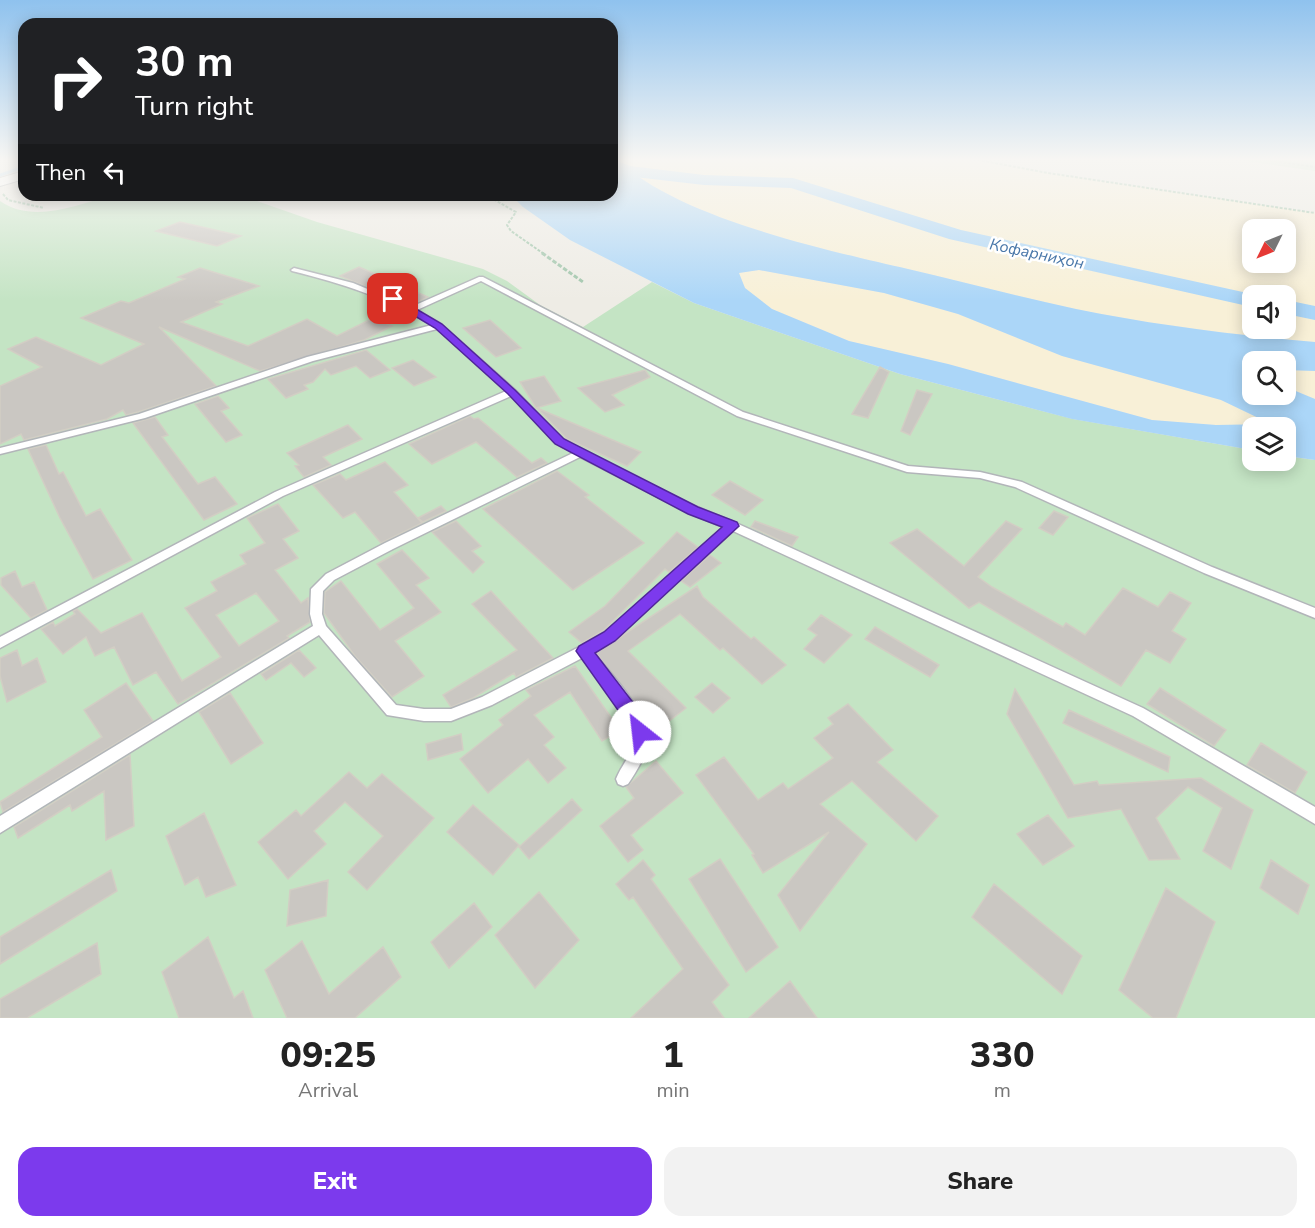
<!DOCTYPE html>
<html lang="en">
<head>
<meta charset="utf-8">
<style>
  body { margin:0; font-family:"Nunito Sans",sans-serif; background:#f2f2f2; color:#222; height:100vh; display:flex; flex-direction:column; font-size:22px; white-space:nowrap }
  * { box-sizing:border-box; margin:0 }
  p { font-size:20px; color:#767676 }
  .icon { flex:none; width:33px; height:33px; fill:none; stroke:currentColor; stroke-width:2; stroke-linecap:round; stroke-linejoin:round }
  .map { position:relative; height:1018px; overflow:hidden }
  .sheet { display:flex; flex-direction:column; background:#fff; flex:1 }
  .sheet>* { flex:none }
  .banner { position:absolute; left:18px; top:18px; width:600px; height:183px; border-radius:18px; box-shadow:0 3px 15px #0003; background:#202124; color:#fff; overflow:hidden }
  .needle { width:39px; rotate:227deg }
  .fabs { position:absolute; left:1242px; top:219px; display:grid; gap:12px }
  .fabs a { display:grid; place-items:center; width:54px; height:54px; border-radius:12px; background:#fff; box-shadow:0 3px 15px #0003; font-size:30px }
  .pin { position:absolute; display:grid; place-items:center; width:51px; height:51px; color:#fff; margin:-26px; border-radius:12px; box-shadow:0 3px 9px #0006 }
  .me { position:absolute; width:66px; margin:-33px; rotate:331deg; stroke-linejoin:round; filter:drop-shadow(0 0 4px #0008) }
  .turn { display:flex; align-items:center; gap:21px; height:126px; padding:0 18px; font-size:27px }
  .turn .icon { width:78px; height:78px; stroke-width:2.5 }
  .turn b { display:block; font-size:42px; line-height:51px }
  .then { display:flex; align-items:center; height:57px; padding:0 18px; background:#0003; gap:12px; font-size:22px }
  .eta { display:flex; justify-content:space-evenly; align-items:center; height:102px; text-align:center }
  .eta b { font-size:36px; font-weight:800; line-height:42px }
  .button { display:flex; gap:12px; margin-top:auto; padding:12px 18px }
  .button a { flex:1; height:69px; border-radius:18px; background:#7c3aed; color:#fff; font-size:24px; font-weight:800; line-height:69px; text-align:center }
  .button a+a { background:#f2f2f2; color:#222 }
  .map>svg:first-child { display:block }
  .green { fill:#c4e4c4 }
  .sand { fill:#f8f0d7; fill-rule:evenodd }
  .water { fill:#abd6f8; fill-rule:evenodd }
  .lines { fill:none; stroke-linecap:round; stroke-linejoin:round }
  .stream { stroke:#abd6f8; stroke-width:3 }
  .river { fill:#abd6f8; fill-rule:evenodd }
  .building { fill:#cac7c2; stroke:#d2cec4; stroke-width:1.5; fill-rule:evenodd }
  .service-casing { stroke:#b2b5b9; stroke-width:3 }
  .tertiary-casing { stroke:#b2b5b9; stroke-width:2 }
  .path-far1 { stroke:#9ec4a9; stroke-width:2; stroke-dasharray:3 1.5; stroke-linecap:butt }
  .path { stroke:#9ec4a9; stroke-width:3; stroke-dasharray:4.5 2; stroke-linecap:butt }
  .service { fill:#fff; fill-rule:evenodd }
  .tertiary { fill:#fff; fill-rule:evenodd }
  .route { fill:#7c3aed; stroke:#51269a; stroke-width:1.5 }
  .labels { text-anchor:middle; stroke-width:5; stroke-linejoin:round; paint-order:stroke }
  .far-water-label { font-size:16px; font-style:italic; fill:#4977a9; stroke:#fff }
</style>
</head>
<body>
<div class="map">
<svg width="1315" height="1018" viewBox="0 0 1315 1018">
  <rect width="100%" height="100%" fill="#eeece5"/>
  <path class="green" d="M1233,159H1315V171Z
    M112,195H240L317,222L483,269L507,281L540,305L583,327L652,282L694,303L900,374L1073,419L1252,450V460H1286V456L1315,460V1018H0V201C33,224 77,205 112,195Z"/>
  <path class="sand" d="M617,159H973L1048,173L1315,213V342C1236,335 1154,325 1076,309C1020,297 964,282 908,269C826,250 677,218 617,159ZM1252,230H1286V262H1252ZM1252,296H1286V328H1252Z
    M759,270L884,293L958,314L1062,356L1221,400L1273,425H1216L1152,420L948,364L849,341L772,309L745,288L739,273Z
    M1286,370L1315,371V399L1286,387Z"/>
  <path class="water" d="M612,159H617C677,218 826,250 908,269C964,282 1020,297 1076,309C1154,325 1236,335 1315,342V371L1286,370V362H1252V394H1286V387L1315,399V460L1286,456V428H1252V450L1072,419L900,374L694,303L570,240L523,207L511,195H612ZM759,270L884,293L958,314L1062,356L1221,400L1271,424L1216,425L1152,420L948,364L849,341L772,309L745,288L739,273Z"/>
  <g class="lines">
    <path class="stream" d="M0,175L24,167"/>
    <path class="river" d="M612,159L630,166L704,175L793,178L961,230L1261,296H1252V307L949,239L791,188L704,185L626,176L612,170Z
      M1286,300L1315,306V320L1286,314Z"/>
  </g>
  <path class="building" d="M180,222L241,236L217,246L156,231Z
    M359,267L428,297L411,305L340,276Z
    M200,268L259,286L216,302L222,304L181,322L248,346L307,319L337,336L373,318L392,326L364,340L260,371L159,327L216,386L138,412L126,415L123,410L107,419L24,440L21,434L0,444V386L42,367L8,349L36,337L101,365L144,344L81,318L121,301L129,303L185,279L178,277Z
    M490,320L521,348L496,357L463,328Z
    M366,350L390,370L370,378L356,366L331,375L325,369L313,382L304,385L308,389L286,398L268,379Z
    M413,360L436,377L414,386L392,368Z
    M880,367L889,372L868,418L852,414Z
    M645,370L650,377L612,395L624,405L605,412L578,388Z
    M544,376L561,401L536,408L520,382Z
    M917,390L932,394L910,435L901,431Z
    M218,396L229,408L221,411L242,435L226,442L195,404Z
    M537,408L641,452L627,466L567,439Z
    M470,416L474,419L478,418L532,463L541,458L547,463L517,477L476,442L432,464L409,444Z
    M155,417L168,435L162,437L198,484L215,477L237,504L204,520L133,423Z
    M348,425L362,439L323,457L331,465L304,477L295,466L299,465L287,453Z
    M46,445L59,474L63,472L86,516L100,509L132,560L93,579L60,518L28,449Z
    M385,462L408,485L394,492L422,523L381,543L355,512L343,518L313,485L340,474L346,480Z
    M557,471L589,495L585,497L644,543L573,590L483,509Z
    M730,481L763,500L745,515L712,495Z
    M278,504L299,531L283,539L298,558L275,570L301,603L308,598L310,622L287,636L289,638L178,704L156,672L133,685L114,647L95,656L86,637L63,654L41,629L53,622L55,626L75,614L73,611L77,609L101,633L142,613L182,681L221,657L185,608L217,591L211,582L246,564L240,555L265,543L247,518ZM256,593L279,621L239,646L216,615Z
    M441,506L446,511L423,522L418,518Z
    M1054,511L1068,517L1053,535L1039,528Z
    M456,521L481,546L472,551L484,562L473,573L432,532Z
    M755,521L798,537L792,546L751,527Z
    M1006,521L1022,529L978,577L992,587L1063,627L1066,623L1085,635L1123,588L1158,607L1170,592L1191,603L1172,631L1186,639L1170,663L1146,650L1121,686L979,602L969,608L890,543L917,529L964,566Z
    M677,532L698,547L669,572L665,569L604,630L582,643L569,632L605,606Z
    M402,550L429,578L416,585L441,612L395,641L424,676L392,697L355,656L324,613L325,592L341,581L380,630L414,608L377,564Z
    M710,555L721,563L690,587L681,581Z
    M15,571L22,587L34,582L47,610L31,618L1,585V578Z
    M697,586L703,597L751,639L754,637L786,665L762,684L723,648L720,650L680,614L628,651L686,708L660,728L637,705L596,653Z
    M491,591L553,658L516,677L514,673L473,698L451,707L443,695L517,650L472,604Z
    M821,615L852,635L824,663L804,649L817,635L808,629Z
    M875,627L939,665L930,677L865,639Z
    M17,650L22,666L37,658L46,682L7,702L0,676V658Z
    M299,650L316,668L304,677L291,663L266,680L261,674Z
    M575,666L620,730L602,741L570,692L534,715L554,737L544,745L566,768L548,783L528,759L488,793L460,759L503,725L499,720L531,696L526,690Z
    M126,683L153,721L3,812L0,802L102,737L84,710Z
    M712,683L730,698L713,713L695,697Z
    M1160,688L1226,730L1214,746L1147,704Z
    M1015,689L1074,785L1097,781L1099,785L1201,778L1253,810L1231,869L1203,851L1222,808L1188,787L1156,818L1180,859L1149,860L1121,809L1068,818L1007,714Z
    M230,693L263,743L231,764L199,712Z
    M848,704L893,750L877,762L938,816L916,841L852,781L820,804L867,844L800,931L778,895L829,832L763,873L752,855L754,854L696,775L724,757L758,800L783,783L788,789L833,758L814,738L833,724L828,718Z
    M1069,710L1170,757L1168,772L1063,723Z
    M461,734L463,750L428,760L426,744Z
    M1261,743L1307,772L1295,793L1247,765Z
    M130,755L134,826L106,840L104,791L72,811L70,805L18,838L14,827Z
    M656,761L683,793L631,835L643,850L628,862L600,826L634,798L626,787Z
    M349,772L367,788L382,774L434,818L367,890L348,872L383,836L345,802L314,831L326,844L288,879L258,842L296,810L301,816Z
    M572,799L582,810L529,859L519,847Z
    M473,805L519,845L493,875L447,832Z
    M204,813L236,885L206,897L198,877L185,885L166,836Z
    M1048,815L1074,846L1043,865L1017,834Z
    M720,859L778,947L746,972L689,879Z
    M643,860L655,875L651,879L729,985L712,1002L724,1018H631L683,969L633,897L629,900L616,884Z
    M1271,860L1309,885L1298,914L1260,888Z
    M111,870L117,891L0,964V937Z
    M328,880L326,916L287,926L290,890Z
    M994,884L1082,956L1062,994L972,917Z
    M1166,888L1215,922L1176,1018H1153L1119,990Z
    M539,892L579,940L535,988L495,935Z
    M474,903L492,927L449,968L431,942Z
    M208,937L234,998L243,991L253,1018H179L162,972Z
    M302,941L329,994L383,947L401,977L355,1018H287L265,970Z
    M97,943L101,974L27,1018H0V999Z
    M790,981L817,1018H749Z"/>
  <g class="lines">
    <g class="service-casing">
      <path id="service" d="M294,268L353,283L411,307L479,277H483L743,412L908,466L980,472L1022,482L1212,567L1315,608V618L1204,573L1015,487L980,478L907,472L737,416L481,281L417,310L441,324L515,390L563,439L583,451L697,507L736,523L1143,708L1315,807V824L1133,716L733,531L613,640L593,652C611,674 649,712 647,742C646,757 636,772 628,784L623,786L618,784L616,779C621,766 632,755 633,741C634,714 598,678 582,658L492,705L451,721H424L387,715L319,635L0,833V816L313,626L310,614L311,589L326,574L385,543L573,453L557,443L511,396L283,496L0,648V637L275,492L506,391L437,329L313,361L145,418L0,454V448L139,414L307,357L432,325C388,298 341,283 292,271L291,270ZM580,457L689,513L724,527L605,632L579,647L482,697L451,709H424L396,705L326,626L322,614L323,591L334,580L393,549Z"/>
    </g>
    <g class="tertiary-casing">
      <path id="tertiary" d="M24,171V179L0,186V178Z"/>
    </g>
    <path class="path-far1" d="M973,159L1048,173L1315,213
      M1261,159L1315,167
      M3,194L8,200L44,208
      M456,195L461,197
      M486,195L516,212L507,225L511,231L544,254"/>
    <path class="path" d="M542,253L583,282"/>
    <use href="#service" class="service"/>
    <use href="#tertiary" class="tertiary"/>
  </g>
  <linearGradient id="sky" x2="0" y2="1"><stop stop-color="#8fc2ee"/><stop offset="0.53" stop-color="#f7f6f3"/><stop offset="1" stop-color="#f7f6f3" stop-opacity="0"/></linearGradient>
  <rect width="1315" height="301" fill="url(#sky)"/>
  <path class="route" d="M390,297H396L442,324L515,390L564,439L698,507L737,522L739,526L615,641L595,653L638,709L649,732L646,738L640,740L633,738L625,720L576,651L579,646L604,632L722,527L688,514L555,444L508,394L435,328L390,301Z"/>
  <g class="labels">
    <g class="far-water-label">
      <text transform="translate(1037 253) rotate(12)" y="6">Кофарниҳон</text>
    </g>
  </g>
</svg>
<div class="fabs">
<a><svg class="needle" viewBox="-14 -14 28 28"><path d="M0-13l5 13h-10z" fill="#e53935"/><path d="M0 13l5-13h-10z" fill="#767676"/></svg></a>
<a><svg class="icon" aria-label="sound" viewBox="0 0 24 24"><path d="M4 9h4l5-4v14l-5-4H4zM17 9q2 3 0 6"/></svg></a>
<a><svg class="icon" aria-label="search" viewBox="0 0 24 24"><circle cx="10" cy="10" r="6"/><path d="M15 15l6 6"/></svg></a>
<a><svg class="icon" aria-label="layers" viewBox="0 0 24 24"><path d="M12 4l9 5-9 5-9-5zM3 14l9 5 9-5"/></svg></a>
</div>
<div class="pin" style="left:393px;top:299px;background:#d93025"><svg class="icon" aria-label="arrive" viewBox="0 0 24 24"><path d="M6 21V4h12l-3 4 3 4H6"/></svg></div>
<svg class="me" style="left:640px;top:732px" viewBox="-20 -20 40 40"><circle r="19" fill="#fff"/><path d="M0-13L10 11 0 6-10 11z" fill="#7c3aed"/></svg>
<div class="banner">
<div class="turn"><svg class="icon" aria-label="right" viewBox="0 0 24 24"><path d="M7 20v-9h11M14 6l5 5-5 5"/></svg><div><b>30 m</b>Turn right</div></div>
<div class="then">Then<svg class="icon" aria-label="left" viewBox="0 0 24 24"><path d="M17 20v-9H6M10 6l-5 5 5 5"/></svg></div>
</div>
</div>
<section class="sheet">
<div class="eta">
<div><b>09:25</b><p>Arrival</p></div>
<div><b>1</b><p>min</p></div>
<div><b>330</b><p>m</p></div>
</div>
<div class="button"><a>Exit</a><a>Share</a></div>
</section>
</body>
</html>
